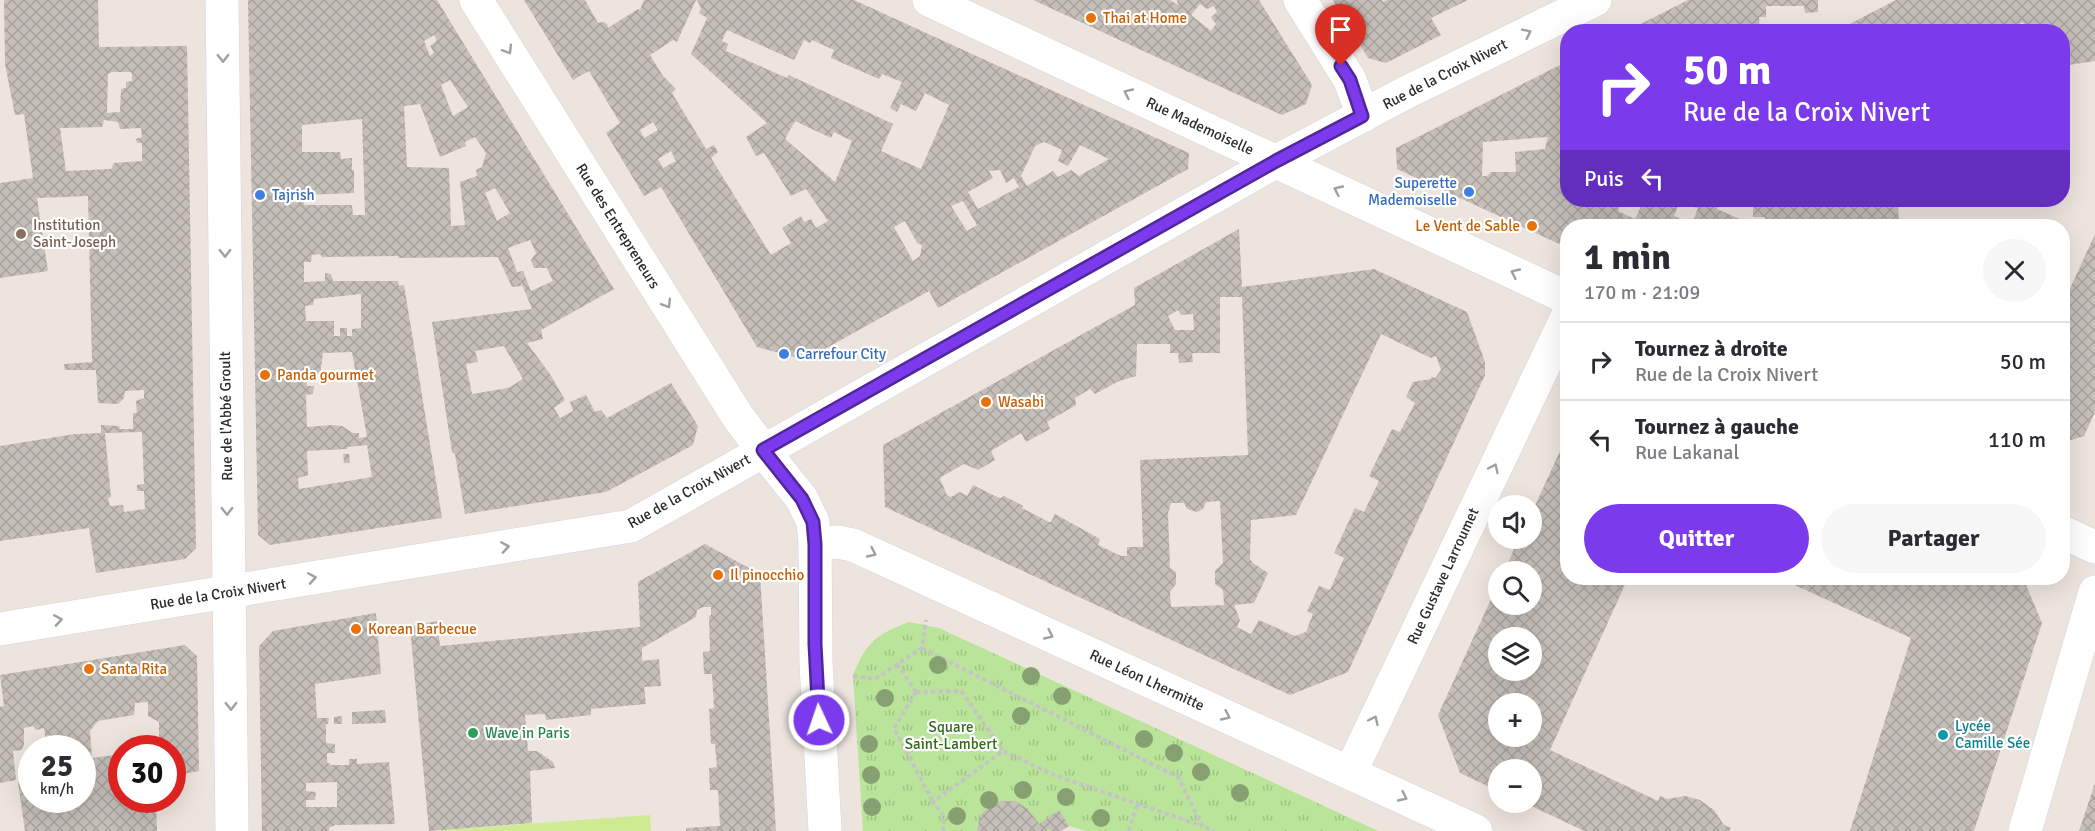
<!DOCTYPE html>
<html lang="fr">
<head>
<meta charset="utf-8">
<style>
  body { margin:0; font-family:Signika,sans-serif; background:#f7f7f7; color:#2b2b33; height:100vh; display:flex; flex-direction:column; font-size:22px; white-space:nowrap }
  * { box-sizing:border-box; margin:0 }
  p { font-size:20px; color:#7c7c81 }
  .icon { flex:none; width:33px; height:33px; fill:none; stroke:currentColor; stroke-width:2; stroke-linecap:round; stroke-linejoin:round }
  .map { position:relative; flex:1; overflow:hidden }
  .drawer { position:absolute; left:1560px; top:219px; width:510px; height:366px; display:flex; flex-direction:column; background:#fff; border-radius:24px; box-shadow:0 6px 24px #0002 }
  .drawer>* { flex:none }
  .top-card { position:absolute; left:1560px; top:24px; width:510px; height:183px; border-radius:24px; box-shadow:0 6px 24px #0002; background:#7c3aed; color:#fff; overflow:hidden }
  .controls { position:absolute; left:1488px; top:495px; display:grid; gap:12px }
  .controls a { display:grid; place-items:center; width:54px; height:54px; border-radius:50%; background:#fff; box-shadow:0 6px 24px #0002; font-size:30px }
  .speed { position:absolute; left:18px; top:735px; display:flex; gap:12px; font-size:30px; font-weight:700; text-align:center }
  .speed>* { display:grid; place-content:center; width:78px; height:78px; border-radius:50%; background:#fff; box-shadow:0 6px 24px #0002; line-height:1 }
  .speed small { font-size:15px; font-weight:400 }
  .speed .limit { border:9px solid #d22; background:#fff; color:#111 }
  .pin { position:absolute; display:grid; place-items:center; width:51px; height:51px; color:#fff; margin:-62px -26px; border-radius:50% 50% 50% 0; rotate:-45deg; box-shadow:0 0 6px #0007 }
  .pin .icon { rotate:45deg }
  .me { position:absolute; width:66px; margin:-33px; rotate:357deg; stroke-linejoin:round; filter:drop-shadow(0 0 4px #0008) }
  .turn { display:flex; align-items:center; gap:21px; height:126px; padding:0 24px; font-size:27px }
  .turn .icon { width:78px; height:78px; stroke-width:2.5 }
  .turn b { display:block; font-size:42px; line-height:51px }
  .then { display:flex; align-items:center; height:57px; padding:0 24px; background:#0003; gap:12px; font-size:22px }
  .round { display:grid; place-items:center; flex:none; width:63px; height:63px; border-radius:32px; background:#f7f7f7 }
  .summary { display:flex; align-items:center; justify-content:space-between; height:102px; padding:0 24px }
  h1 { font-size:36px; font-weight:700; line-height:45px }
  .action { display:flex; gap:12px; margin-top:auto; padding:12px 24px }
  .action a { flex:1; height:69px; border-radius:36px; background:#7c3aed; color:#fff; font-size:24px; font-weight:700; line-height:69px; text-align:center }
  .action a+a { background:#f7f7f7; color:#2b2b33 }
  ul { padding:0; list-style:none }
  li { display:flex; align-items:center; gap:18px; height:78px; padding:0 24px; border-top:2px solid #e1e1e2 }
  li div { flex:1 }
  li b { display:block; font-size:22px }
  li em { font-style:normal }
  .map>svg:first-child { display:block }
  .grass { fill:url(#grass-tufts) }
  .pitch { fill:#ceeb94 }
  .building { fill:url(#building-cross-hatch); fill-rule:evenodd }
  .lines { fill:none; stroke-linecap:round; stroke-linejoin:round }
  .minor-casing { stroke:#d2d7e3; stroke-width:34 }
  .tertiary-casing { stroke:#d2d7e3; stroke-width:34 }
  .path { stroke:#c4c4c4; stroke-width:4; stroke-dasharray:4.5 3; stroke-linecap:butt }
  .minor { stroke:#fff; stroke-width:33 }
  .tertiary { stroke:#fff; stroke-width:33 }
  .tree { fill:#86a072 }
  .oneway { stroke:#a0a0a0 }
  .route-casing { stroke:#51269a; stroke-width:15 }
  .route { stroke:#7c3aed; stroke-width:10 }
  .food-dot { fill:#e8710a; stroke:#fff; stroke-width:2 }
  .shop-dot { fill:#3f7fe0; stroke:#fff; stroke-width:2 }
  .education-dot { fill:#8d6e63; stroke:#fff; stroke-width:2 }
  .leisure-dot { fill:#2e9e5b; stroke:#fff; stroke-width:2 }
  .culture-dot { fill:#0f9aa8; stroke:#fff; stroke-width:2 }
  .labels { text-anchor:middle; stroke-width:4.5; stroke-linejoin:round; paint-order:stroke }
  .food-label { font-size:15px; fill:#c56008; stroke:#fff; text-anchor:start }
  .street-label { font-size:15px; fill:#2b2b2b; stroke:#fff }
  .shop-label { font-size:15px; fill:#366cbe; stroke:#fff; text-anchor:start }
  .education-label { font-size:15px; fill:#785e54; stroke:#fff; text-anchor:start }
  .culture-label { font-size:15px; fill:#0d838f; stroke:#fff; text-anchor:start }
  .park-label { font-size:15px; fill:#32691a; stroke:#fff }
  .leisure-label { font-size:15px; fill:#27864d; stroke:#fff; text-anchor:start }
</style>
</head>
<body>
<div class="map">
<svg width="2095" height="831" viewBox="0 0 2095 831">
  <defs>
    <pattern id="grass-tufts" width="24" height="20" patternUnits="userSpaceOnUse" patternTransform="scale(1.5)"><rect width="24" height="20" fill="#b9e499"/><path d="M3 7l-1-3M5 7V3M7 7l1-3M15 17l-1-3M17 17v-4M19 17l1-3" fill="none" stroke="#9fc484"/></pattern>
    <pattern id="building-cross-hatch" width="8" height="8" patternUnits="userSpaceOnUse" patternTransform="scale(1.5)"><rect width="8" height="8" fill="#c5beb9"/><path d="M0 0l8 8M0 8l8-8" fill="none" stroke="#a9a39f"/></pattern>
  </defs>
  <rect width="100%" height="100%" fill="#ede4dd"/>
  <path class="grass" d="M909,622L939,628L1378,831H1086L1069,826L1061,831H863L853,676C865,643 877,634 909,622Z"/>
  <path class="pitch" d="M650,815L651,831H429Z"/>
  <path class="building" d="M4,0H98L99,47L187,46L196,548L185,559L96,573L89,528L0,541V446L75,434L101,433V425L119,426L120,429H133V413H137L136,401L144,398V390L125,391L124,398L118,404L98,403L96,370H65L64,364L92,362L88,196L37,198L48,271L0,278V183L33,178L24,114L15,115L5,64ZM112,72H131L132,75V81L126,82V88L121,89L120,112L107,113L108,74ZM104,120L118,122L120,129L141,128L142,137L136,139L137,143H142V161L114,163L111,169L66,171L60,128L102,127ZM142,432L144,484L137,485V491H144L145,509L124,512L123,505L110,506L108,498L111,497L105,433Z
    M248,0H437L614,289L541,330L543,339L527,343L550,374L565,400L554,408L560,418L573,411L570,402L586,395L595,412L601,410L607,418L671,383L698,426L693,445L606,492L465,514L455,454L452,452L432,322L532,309L519,277L522,286L512,287L498,257L398,258L399,256L322,257L320,254L312,255L311,262H304V282L325,281V273L331,274L333,281H398L399,286L404,285L442,518L270,545L258,535ZM434,35L437,40L430,46L434,52L430,56L424,41ZM450,80L468,107L453,116L441,85ZM420,104L440,157L466,146L465,142L475,137L486,153L482,167L476,170L477,176L460,182L465,225L451,226L449,168L407,167L404,106ZM362,119L365,215H353L352,205H304V195L354,193V170H352V158L341,159L340,152H302V125ZM495,188L510,213L497,221L485,193ZM530,240L536,253L531,260L534,268H547L553,281L531,291L523,271L517,272L508,248ZM361,294V328L352,329V336H347V328H340V336H334V321H306L305,306L313,305L314,299ZM504,346L523,379L508,388L472,394L466,364L478,362L475,351ZM352,352L367,437L359,438V433H353L342,426L331,425L307,427L306,395L313,394L314,386H307L306,374H320L323,353ZM367,445L372,477L299,489L298,478L308,475L307,451L347,449L348,447Z
    M524,0H585L598,23L603,22L607,24L608,28L638,9L640,10L644,0H696L677,42L673,40L650,55L663,76L676,89L672,93L706,149L714,145L718,152L711,158L771,255L791,243L782,228L801,216L804,222L811,219L816,228L828,221L806,189L791,196L764,153L756,156L746,137L767,123L691,54L707,18L699,13L701,8L697,0H854L1189,153L1188,169L938,308L929,291L805,360L757,347L661,187L644,196L606,133L620,123L589,71L573,80ZM727,30L794,60L804,40L810,43L812,40L834,50L831,58L879,79L882,74L902,82L890,108L897,112L901,104L916,111L925,93L949,105L921,169L881,151L893,124L789,75L787,78L726,51L728,44L722,41ZM795,121L831,138L834,132L852,141L835,182L785,139ZM653,122L658,130L644,138L640,130ZM1044,142L1062,150L1058,161L1068,166L1080,145L1109,159L1079,176L1071,170L1058,177L1053,171L1027,186L1021,176L1035,146ZM671,151L676,161L663,168L658,159ZM1000,170L1006,183L1014,178L1019,187L978,209L968,192L993,178L989,171ZM963,201L977,225L967,231L951,206ZM905,221L917,243L922,245L920,256L913,261L894,227Z
    M1033,0H1170L1178,5L1177,0H1259L1312,85L1306,104L1282,115ZM1200,4L1207,9L1214,6L1217,12L1211,17L1216,24L1211,31L1191,15Z
    M1333,0H1382L1383,2L1387,0H1468L1431,18L1441,35L1386,63L1368,58Z
    M1688,0H1818V12L1805,13L1804,6H1766V17H1759L1760,32H1625Z
    M1896,0H2095V61L2062,66V32H2027L2023,22L2005,32H1834Z
    M1568,61V170L1562,184L1568,186V200H1594L1598,201L1599,200H1622L1618,211L1635,219L1644,200H1721L1717,209L1755,226H1568V248L1397,169L1396,148ZM1548,137L1545,149L1515,152L1516,172H1491L1487,176H1482L1483,142ZM1679,203L1698,208L1692,224L1674,216Z
    M1746,200H1898L1899,226H1765V217H1753V202H1746Z
    M1239,229L1242,287L1374,269L1467,312L1485,362V375L1348,672L1290,695L885,507L883,445L1135,305L1134,288ZM1220,297H1242L1248,455L1140,460L1143,547H1127V556H1121L1098,545L1100,539L1055,514L1051,522H1049L1022,508L1023,506L1016,502L1004,496L1001,498L997,497L973,485L967,496L960,492L951,497L947,495L940,479L941,477L964,464L978,470L995,460L991,451L1021,433L1026,442L1050,429L1047,422L1076,405L1075,398L1090,389L1095,394L1119,381L1136,376L1137,344H1170V353H1178L1179,363L1193,362L1192,354L1194,353H1220ZM1178,310L1181,315L1193,314L1194,330H1175L1168,316ZM1381,334L1431,358L1436,356L1441,370L1435,378L1432,377L1430,379L1413,382L1406,397L1415,403L1400,432L1392,429L1369,476L1379,481L1364,512L1355,508L1334,553L1344,558L1330,590L1319,586L1307,611L1313,614L1306,632L1295,636L1259,620L1251,634L1237,627L1240,620L1234,605L1254,603L1268,573L1253,563L1250,559L1251,520L1296,515ZM1220,501L1223,563L1215,571V584L1223,590L1224,605L1171,607L1170,592L1176,584V572L1170,568L1168,513L1171,503H1184L1187,509L1197,512L1203,509L1206,502Z
    M2095,234V412L2084,436L2065,442L2062,441V306Z
    M1568,434V578H1628L1550,750L1658,801L1660,796L1667,799L1685,796L1700,800L1714,810L1724,825L1731,828L1729,831H1584L1523,802H1532V770H1498V791L1460,773L1438,715L1498,584V604H1532V572H1504L1519,538H1532V512ZM1498,638H1532V670H1498ZM1498,704H1532V736H1498Z
    M343,454H349L350,463H344Z
    M705,544L760,574L776,831H686V828L720,826L718,790H710L709,768L717,767L715,744H711L709,709L714,708L712,674H704L703,652L710,651L709,616L711,615V607H703L697,610L696,617L642,648V661L659,659L661,686L644,687L646,704L591,709V715L546,720L545,714L525,715L528,751H537L553,762L555,768L530,771L532,823L429,831L410,627L437,621L440,646L640,627L638,582Z
    M1779,578H2023L2042,623L1974,831H1850L1911,638Z
    M376,613L381,674L315,684L317,718H329L328,724H326V743L335,744V753H327V762L331,765H349V759H357V764L389,762L395,824L335,825L329,828V831H262L259,646L273,631ZM337,782V807H306V800H315L316,792L306,791V783Z
    M185,645L197,656L199,771L172,776V748H159V722L148,716V702L135,703L134,715L98,721L90,731L92,758L122,754V800H156L157,831H25L18,782L32,779V800H82V748H47L44,728L36,730L33,726L24,728V744L22,750L13,751L16,780L0,783V707L4,706L0,675Z
    M385,710L386,723L352,724V712Z
    M342,716V724H334V717Z
    M2095,783V831H2079Z
    M1001,801H1015L1027,808L1039,824L1059,810L1069,826L1061,831H1051L1049,829L1045,831H977L979,820L984,811Z"/>
  <g class="lines">
    <g class="minor-casing">
      <path id="minor" d="M222,0L232,831
        M929,0L1568,298
        M1300,0L1350,80L1363,116
        M763,450L802,499L813,522L815,544L816,662L825,831
        M2062,532L2095,547
        M815,544L837,542L853,545L1476,831
        M1350,773L1568,315
        M2025,831L2095,592"/>
    </g>
    <g class="tertiary-casing">
      <path id="tertiary" d="M476,0L738,417L763,450
        M0,629L631,526L1277,161L1407,92L1595,0"/>
    </g>
    <path class="path" d="M922,648L1178,777L1202,826L1214,831
      M897,664L916,692
      M853,676L875,679L922,648L926,620
      M916,692L894,728L933,802
      M916,692L961,691L1003,751
      M943,831L944,817L933,802L1003,751L1054,775L1202,826
      M1129,831L1137,804"/>
    <use href="#minor" class="minor"/>
    <use href="#tertiary" class="tertiary"/>
  </g>
  <g class="tree">
    <circle cx="938" cy="665" r="9"/>
    <circle cx="1031" cy="676" r="9"/>
    <circle cx="1062" cy="696" r="9"/>
    <circle cx="885" cy="698" r="9"/>
    <circle cx="1021" cy="716" r="9"/>
    <circle cx="1144" cy="739" r="9"/>
    <circle cx="869" cy="744" r="9"/>
    <circle cx="1174" cy="753" r="9"/>
    <circle cx="1201" cy="772" r="9"/>
    <circle cx="871" cy="775" r="9"/>
    <circle cx="1023" cy="790" r="9"/>
    <circle cx="1240" cy="793" r="9"/>
    <circle cx="1066" cy="797" r="9"/>
    <circle cx="989" cy="800" r="9"/>
    <circle cx="872" cy="807" r="9"/>
    <circle cx="957" cy="816" r="9"/>
    <circle cx="1101" cy="818" r="9"/>
  </g>
  <defs><path id="oneway-chevron" d="M-2-3.5L2.5 0L-2 3.5" fill="none" stroke-width="1.6" stroke-linecap="round" stroke-linejoin="round" transform="scale(1.5)"/></defs>
  <g class="oneway">
    <use href="#oneway-chevron" transform="translate(1527 33) rotate(-26)"/>
    <use href="#oneway-chevron" transform="translate(508 50) rotate(58)"/>
    <use href="#oneway-chevron" transform="translate(223 58) rotate(89)"/>
    <use href="#oneway-chevron" transform="translate(1128 93) rotate(-155)"/>
    <use href="#oneway-chevron" transform="translate(1338 190) rotate(-155)"/>
    <use href="#oneway-chevron" transform="translate(225 253) rotate(89)"/>
    <use href="#oneway-chevron" transform="translate(1515 273) rotate(-155)"/>
    <use href="#oneway-chevron" transform="translate(667 304) rotate(58)"/>
    <use href="#oneway-chevron" transform="translate(1494 468) rotate(-65)"/>
    <use href="#oneway-chevron" transform="translate(227 511) rotate(89)"/>
    <use href="#oneway-chevron" transform="translate(505 547) rotate(-9)"/>
    <use href="#oneway-chevron" transform="translate(872 553) rotate(25)"/>
    <use href="#oneway-chevron" transform="translate(312 578) rotate(-9)"/>
    <use href="#oneway-chevron" transform="translate(58 620) rotate(-9)"/>
    <use href="#oneway-chevron" transform="translate(1049 635) rotate(25)"/>
    <use href="#oneway-chevron" transform="translate(231 706) rotate(89)"/>
    <use href="#oneway-chevron" transform="translate(1226 716) rotate(25)"/>
    <use href="#oneway-chevron" transform="translate(1374 720) rotate(-65)"/>
    <use href="#oneway-chevron" transform="translate(1403 797) rotate(25)"/>
  </g>
  <g class="lines">
    <g class="route-casing">
      <path id="route" d="M819,720L815,644V544L813,522L802,499L763,450L1276,161L1362,116L1350,80L1341,66"/>
    </g>
    <use href="#route" class="route"/>
  </g>
  <g class="food-dot">
    <circle cx="1091" cy="18" r="6"/>
    <circle cx="1532" cy="226" r="6"/>
    <circle cx="265" cy="375" r="6"/>
    <circle cx="986" cy="402" r="6"/>
    <circle cx="718" cy="575" r="6"/>
    <circle cx="356" cy="629" r="6"/>
    <circle cx="89" cy="669" r="6"/>
  </g>
  <g class="shop-dot">
    <circle cx="1469" cy="192" r="6"/>
    <circle cx="260" cy="195" r="6"/>
    <circle cx="784" cy="354" r="6"/>
  </g>
  <circle class="education-dot" cx="21" cy="234" r="6"/>
  <circle class="leisure-dot" cx="473" cy="733" r="6"/>
  <circle class="culture-dot" cx="1943" cy="735" r="6"/>
  <g class="labels">
    <g class="food-label">
      <text x="1103" y="23">Thai at Home</text>
      <text x="1520" y="231" text-anchor="end">Le Vent de Sable</text>
      <text x="277" y="380">Panda gourmet</text>
      <text x="998" y="407">Wasabi</text>
      <text x="730" y="580">Il pinocchio</text>
      <text x="368" y="634">Korean Barbecue</text>
      <text x="101" y="674">Santa Rita</text>
    </g>
    <g class="street-label">
      <text transform="translate(1445 74) rotate(-27)" y="5">Rue de la Croix Nivert</text>
      <text transform="translate(1200 126) rotate(25)" y="5">Rue Mademoiselle</text>
      <text transform="translate(618 226) rotate(58)" y="5">Rue des Entrepreneurs</text>
      <text transform="translate(226 416) rotate(-91)" y="5">Rue de l'Abbé Groult</text>
      <text transform="translate(689 491) rotate(-29)" y="5">Rue de la Croix Nivert</text>
      <text transform="translate(1443 576) rotate(-65)" y="5">Rue Gustave Larroumet</text>
      <text transform="translate(218 594) rotate(-9)" y="5">Rue de la Croix Nivert</text>
      <text transform="translate(1147 680) rotate(25)" y="5">Rue Léon Lhermitte</text>
    </g>
    <g class="shop-label">
      <text x="1457" y="188" text-anchor="end">Superette<tspan x="1457" dy="17">Mademoiselle</tspan></text>
      <text x="272" y="200">Tajrish</text>
      <text x="796" y="359">Carrefour City</text>
    </g>
    <g class="education-label">
      <text x="33" y="230">Institution<tspan x="33" dy="17">Saint-Joseph</tspan></text>
    </g>
    <g class="culture-label">
      <text x="1955" y="731">Lycée<tspan x="1955" dy="17">Camille Sée</tspan></text>
    </g>
    <g class="park-label">
      <text x="951" y="732">Square<tspan x="951" dy="17">Saint-Lambert</tspan></text>
    </g>
    <g class="leisure-label">
      <text x="485" y="738">Wave in Paris</text>
    </g>
  </g>
</svg>
<div class="controls">
<a><svg class="icon" aria-label="sound" viewBox="0 0 24 24"><path d="M4 9h4l5-4v14l-5-4H4zM17 9q2 3 0 6"/></svg></a>
<a><svg class="icon" aria-label="search" viewBox="0 0 24 24"><circle cx="10" cy="10" r="6"/><path d="M15 15l6 6"/></svg></a>
<a><svg class="icon" aria-label="layers" viewBox="0 0 24 24"><path d="M12 4l9 5-9 5-9-5zM3 14l9 5 9-5"/></svg></a>
<a>+</a>
<a>−</a>
</div>
<div class="speed"><div>25<small>km/h</small></div><div class="limit">30</div></div>
<div class="pin" style="left:1341px;top:66px;background:#d93025"><svg class="icon" aria-label="arrive" viewBox="0 0 24 24"><path d="M6 21V4h12l-3 4 3 4H6"/></svg></div>
<svg class="me" style="left:819px;top:720px" viewBox="-20 -20 40 40"><circle r="17" fill="#7c3aed" stroke="#fff" stroke-width="3"/><path d="M0-11L8 9 0 5-8 9z" fill="#fff"/></svg>
<div class="top-card">
<div class="turn"><svg class="icon" aria-label="right" viewBox="0 0 24 24"><path d="M7 20v-9h11M14 6l5 5-5 5"/></svg><div><b>50 m</b>Rue de la Croix Nivert</div></div>
<div class="then">Puis<svg class="icon" aria-label="left" viewBox="0 0 24 24"><path d="M17 20v-9H6M10 6l-5 5 5 5"/></svg></div>
</div>
<section class="drawer">
<div class="summary"><div><h1>1 min</h1><p>170 m · 21:09</p></div><a class="round"><svg class="icon" aria-label="close" viewBox="0 0 24 24"><path d="M6 6l12 12M18 6L6 18"/></svg></a></div>
<ul>
<li><svg class="icon" aria-label="right" viewBox="0 0 24 24"><path d="M7 20v-9h11M14 6l5 5-5 5"/></svg><div><b>Tournez à droite</b><p>Rue de la Croix Nivert</p></div><em>50 m</em></li>
<li><svg class="icon" aria-label="left" viewBox="0 0 24 24"><path d="M17 20v-9H6M10 6l-5 5 5 5"/></svg><div><b>Tournez à gauche</b><p>Rue Lakanal</p></div><em>110 m</em></li>
</ul>
<div class="action"><a>Quitter</a><a>Partager</a></div>
</section>
</div>
</body>
</html>
